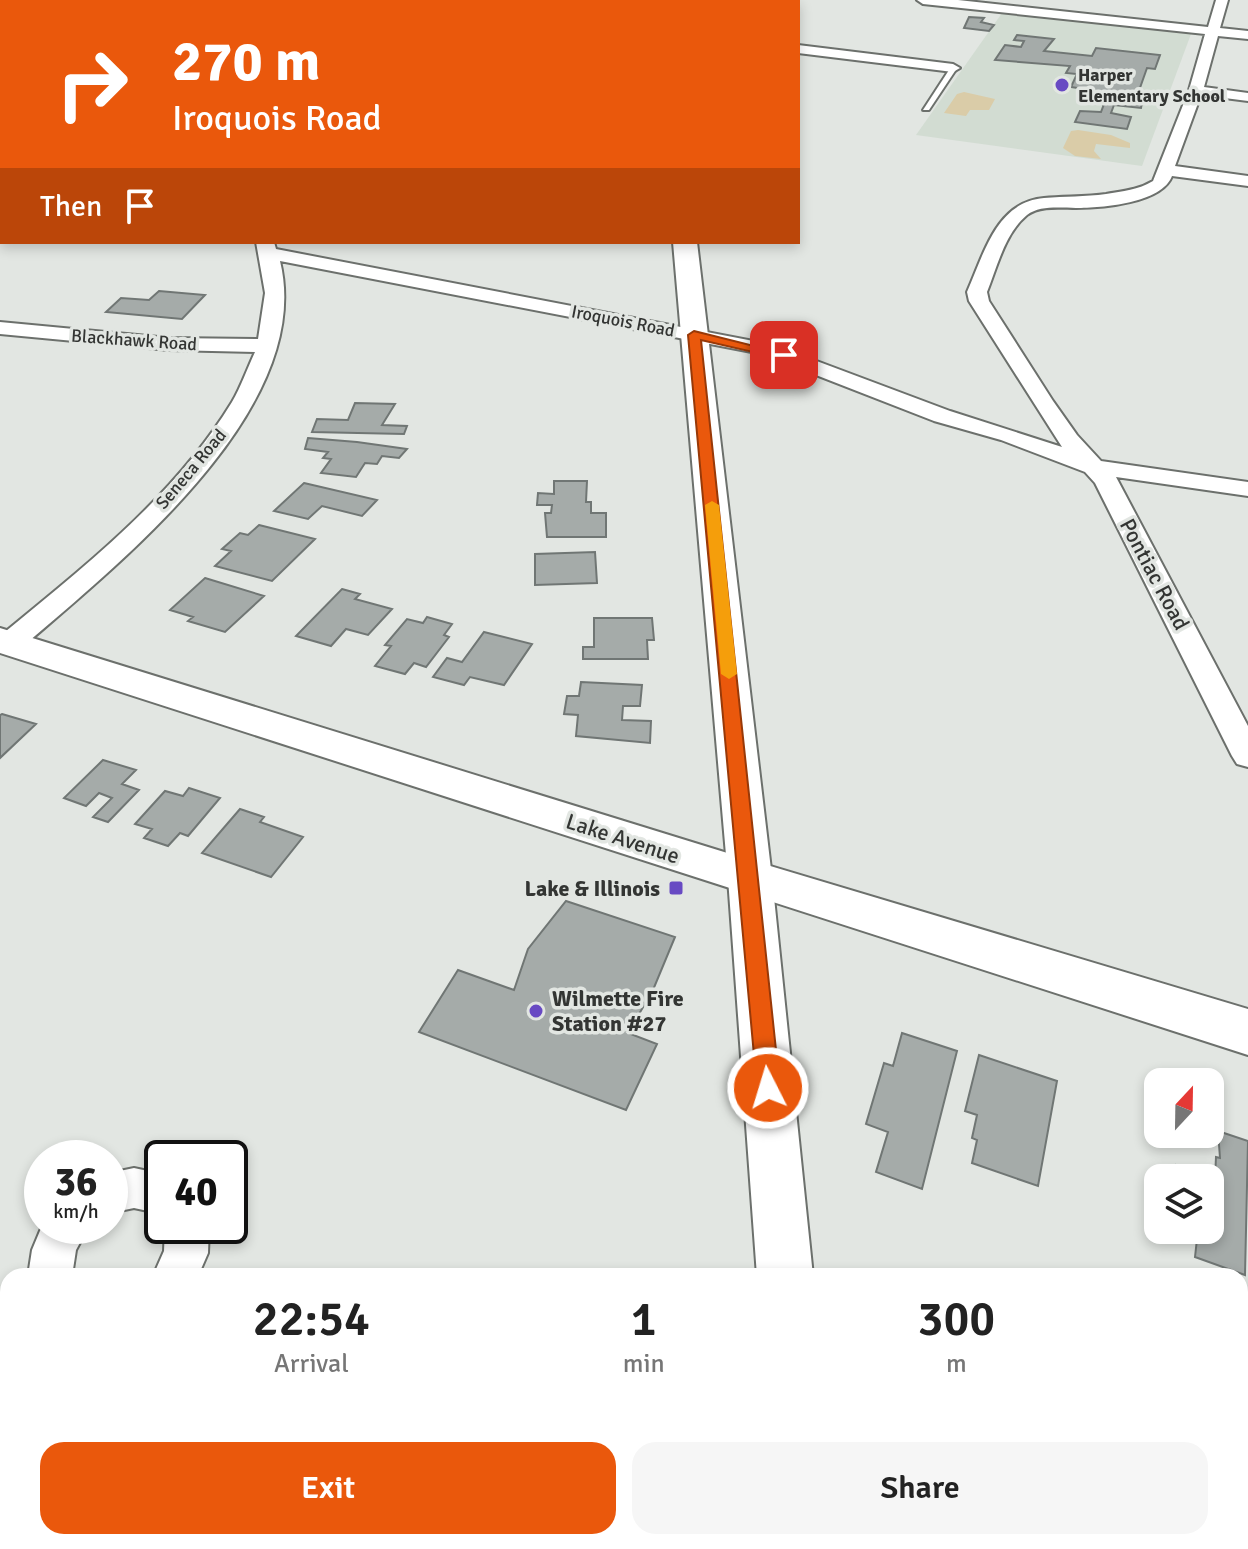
<!DOCTYPE html>
<html lang="en">
<head>
<meta charset="utf-8">
<style>
  body { margin:0; font-family:Signika,sans-serif; background:#f6f6f6; color:#222; height:100vh; display:flex; flex-direction:column; font-size:30px; white-space:nowrap }
  * { box-sizing:border-box; margin:0 }
  p { font-size:26px; color:#767676 }
  .icon { flex:none; width:44px; height:44px; fill:none; stroke:currentColor; stroke-width:2; stroke-linecap:round; stroke-linejoin:round }
  .map { position:relative; flex:1; overflow:hidden }
  .side { position:absolute; left:0px; top:1268px; width:1248px; height:282px; display:flex; flex-direction:column; background:#fff; border-radius:24px 24px 0 0; box-shadow:0 4px 12px #0003 }
  .side>* { flex:none }
  .banner { position:absolute; left:0px; top:0px; width:800px; height:244px; box-shadow:0 4px 12px #0003; background:#ea580c; color:#fff; overflow:hidden }
  .needle { width:52px; rotate:22deg }
  .fabs { position:absolute; left:1144px; top:1068px; display:grid; gap:16px }
  .fabs a { display:grid; place-items:center; width:80px; height:80px; border-radius:16px; background:#fff; box-shadow:0 4px 12px #0003; font-size:40px }
  .speed { position:absolute; left:24px; top:1140px; display:flex; gap:16px; font-size:40px; font-weight:700; text-align:center }
  .speed>* { display:grid; place-content:center; width:104px; height:104px; border-radius:50%; background:#fff; box-shadow:0 4px 12px #0003; line-height:1 }
  .speed small { font-size:20px; font-weight:400 }
  .speed .limit { border:4px solid #111; border-radius:12px; background:#fff; color:#111 }
  .pin { position:absolute; display:grid; place-items:center; width:68px; height:68px; color:#fff; margin:-34px; border-radius:16px; box-shadow:0 4px 12px #0006 }
  .me { position:absolute; width:88px; margin:-44px; rotate:355deg; stroke-linejoin:round; filter:drop-shadow(0 0 6px #0008) }
  .turn { display:flex; align-items:center; gap:28px; height:168px; padding:0 40px; font-size:36px }
  .turn .icon { width:104px; height:104px; stroke-width:2.5 }
  .turn b { display:block; font-size:56px; line-height:68px }
  .then { display:flex; align-items:center; height:76px; padding:0 40px; background:#0003; gap:16px; font-size:30px }
  .eta { display:flex; justify-content:space-evenly; align-items:center; height:136px; text-align:center }
  .eta b { font-size:48px; font-weight:600; line-height:56px }
  .action { display:flex; gap:16px; margin-top:auto; padding:16px 40px }
  .action a { flex:1; height:92px; border-radius:24px; background:#ea580c; color:#fff; font-size:32px; font-weight:600; line-height:92px; text-align:center }
  .action a+a { background:#f6f6f6; color:#222 }
  .map>svg:first-child { display:block }
  .built { fill:#d2dcd2 }
  .green { fill:#dacca8 }
  .building { fill:#a5aba9; stroke:#707674; stroke-width:2 }
  .lines { fill:none; stroke-linecap:round; stroke-linejoin:round }
  .service-casing { stroke:#6c706c; stroke-width:4 }
  .minor-casing { stroke:#6c706c; stroke-width:4 }
  .tertiary-casing { stroke:#6c706c; stroke-width:4 }
  .secondary-casing { stroke:#6c706c; stroke-width:4 }
  .service { fill:#fff; fill-rule:evenodd }
  .minor { fill:#fff; fill-rule:evenodd }
  .tertiary { fill:#fff; fill-rule:evenodd }
  .secondary { fill:#fff; fill-rule:evenodd }
  .route { fill:#ea580c; stroke:#983908; stroke-width:2 }
  .slow { fill:#f59e0b }
  .poi-dot { fill:#684ac3; stroke:#e2e6e2; stroke-width:3 }
  .labels { text-anchor:middle; stroke-width:7; stroke-linejoin:round; paint-order:stroke }
  .far-poi-label { font-size:18px; font-weight:bold; fill:#333533; stroke:#e2e6e2; text-anchor:start }
  .far-street-label { font-size:18px; fill:#333533; stroke:#e2e6e2 }
  .street-label { font-size:22px; fill:#333533; stroke:#e2e6e2 }
  .poi-label { font-size:22px; font-weight:bold; fill:#333533; stroke:#e2e6e2; text-anchor:end }
</style>
</head>
<body>
<div class="map">
<svg width="1248" height="1549" viewBox="0 0 1248 1549">
  <rect width="100%" height="100%" fill="#e2e6e2"/>
  <path class="built" d="M1002,13L1191,34L1142,166L916,135Z"/>
  <path class="green" d="M964,92L995,99L989,110H970L966,116L944,113L957,94Z
    M1078,130L1111,135L1130,143V148L1096,144L1094,151L1101,159L1075,156L1063,148L1071,131Z"/>
  <path class="building" d="M969,17L984,18L981,22L994,25L989,31L964,28Z
    M1017,35L1054,39L1044,51L1092,56L1096,48L1160,55L1155,69L1147,68L1135,102L1142,103L1141,108L1114,105L1111,113L1131,117L1127,129L1075,122L1080,111L1101,112L1104,104L1079,101L1084,89L1071,87L1077,74L1066,73L1070,66L995,60L1005,45L1021,47L1024,41L1014,40Z
    M159,291L205,295L182,319L106,312L121,298L149,300Z
    M355,403L395,404L382,425L407,426L404,434L312,432L317,419L348,420Z
    M308,438L357,442L407,449L399,458L382,456L377,464L365,463L356,477L321,473L331,459L323,458L328,452L305,449Z
    M554,481H587L586,502H591V513H606V537H547L545,513H551L552,505H537L538,493L554,494Z
    M304,483L377,500L362,516L322,506L308,519L274,511Z
    M259,525L315,539L272,581L215,566L231,551L222,549L240,533L248,535Z
    M595,552L597,583L535,585V554Z
    M205,578L264,596L225,632L188,621L193,617L170,610Z
    M342,589L360,594L355,599L392,609L368,635L346,629L331,646L296,636Z
    M427,617L452,624L444,635L449,637L426,667L414,663L405,674L375,666L391,646L385,645L407,619L423,623Z
    M594,618H652L654,640H647L648,659H583V647H594Z
    M484,632L532,644L504,685L470,677L464,685L433,677L447,658L462,662Z
    M581,682L642,685L640,706H623L622,720L651,721L650,743L576,736L578,715L564,714L567,696H579Z
    M2,714L36,724L0,758V715Z
    M103,760L136,770L122,784L139,790L108,822L93,817L112,798L99,793L86,806L64,798Z
    M189,788L220,798L188,836L180,833L168,846L144,838L152,829L135,824L165,791L183,796Z
    M240,809L264,817L260,822L303,837L271,877L202,853Z
    M566,901L675,937L653,990L628,1033L657,1044L626,1110L419,1032L458,970L514,990L528,949Z
    M902,1033L957,1051L922,1189L876,1172L888,1132L866,1124L884,1063L893,1066Z
    M979,1055L1057,1081L1038,1186L972,1163L977,1140L972,1138L977,1115L965,1111Z
    M1218,1131L1248,1141L1245,1275L1195,1257L1198,1230H1210V1178H1175L1176,1165L1215,1178L1216,1157L1220,1158Z"/>
  <g class="lines">
    <g class="service-casing">
      <path id="service" d="M951,67L957,68L929,110H923Z"/>
    </g>
    <g class="minor-casing">
      <path id="minor" d="M470,0H482V2H470Z
        M917,0H958L1208,27L1216,0H1228L1220,28L1248,31V39L1218,36L1204,87L1248,93V101L1201,95L1175,166L1248,176V186L1172,176C1162,203 1102,208 1076,208C1061,208 1040,205 1027,215C1005,233 997,267 987,292L989,301L1053,401L1077,435L1101,461L1248,482V496L1116,477L1248,726V767L1237,764L1232,756L1095,483L1085,472L1001,440L934,421L762,354L280,261C316,409 118,564 20,649L10,652L0,649V636C84,567 174,497 232,402C241,387 247,369 255,352L169,350L0,334V322L169,338L258,339L265,293L256,242H274L276,249L774,345L950,411L1062,447L969,301L967,292C984,254 996,202 1044,198C1065,196 1085,197 1106,194C1123,191 1138,190 1153,181L1189,90L1205,34L923,4Z
        M798,45L953,64L960,68L953,72L798,53Z
        M0,114H2V124H0Z
        M134,1168L162,1174V1214L134,1208L110,1213V1173Z
        M42,1226H89L76,1250L72,1276H28L32,1250Z
        M165,1226H209L208,1253L198,1276H153L164,1251Z
        M8,1382V1447L0,1450V1385Z
        M0,1457L8,1460V1524L0,1521Z
        M29,1542H90L93,1549H32Z"/>
    </g>
    <g class="tertiary-casing">
      <path id="tertiary" d="M613,0H629L631,2H615Z
        M2,93V105L0,106V94Z
        M673,242H697L772,878L813,1276H757L728,878Z
        M776,1542H840L841,1549H777Z"/>
    </g>
    <g class="secondary-casing">
      <path id="secondary" d="M0,628L750,860L1248,1009V1055L0,653Z"/>
    </g>
    <use href="#service" class="service"/>
    <use href="#minor" class="minor"/>
    <use href="#tertiary" class="tertiary"/>
    <use href="#secondary" class="secondary"/>
  </g>
  <path class="route" d="M694,331L790,355L784,359L701,340L780,1088L776,1095L768,1098L760,1095L757,1088L688,335Z"/>
  <path class="slow" d="M712,501L719,505L737,674L729,679L721,674L705,505Z"/>
  <g class="poi-dot">
    <circle cx="1062" cy="85" r="8"/>
    <rect x="668" y="880" width="16" height="16" rx="4"/>
    <circle cx="536" cy="1011" r="8"/>
  </g>
  <g class="labels">
    <g class="far-poi-label">
      <text x="1078" y="81">Harper<tspan x="1078" dy="21">Elementary School</tspan></text>
    </g>
    <g class="far-street-label">
      <text transform="translate(623 321) rotate(11)" y="6">Iroquois Road</text>
      <text transform="translate(134 340) rotate(4)" y="6">Blackhawk Road</text>
      <text transform="translate(191 469) rotate(-50)" y="6">Seneca Road</text>
    </g>
    <g class="street-label">
      <text transform="translate(1155 574) rotate(62)" y="8">Pontiac Road</text>
      <text transform="translate(623 838) rotate(18)" y="8">Lake Avenue</text>
    </g>
    <g class="poi-label">
      <text x="660" y="896">Lake &amp; Illinois</text>
      <text x="552" y="1006" text-anchor="start">Wilmette Fire<tspan x="552" dy="25">Station #27</tspan></text>
    </g>
  </g>
</svg>
<div class="fabs">
<a><svg class="needle" viewBox="-14 -14 28 28"><path d="M0-13l5 13h-10z" fill="#e53935"/><path d="M0 13l5-13h-10z" fill="#767676"/></svg></a>
<a><svg class="icon" aria-label="layers" viewBox="0 0 24 24"><path d="M12 4l9 5-9 5-9-5zM3 14l9 5 9-5"/></svg></a>
</div>
<div class="speed"><div>36<small>km/h</small></div><div class="limit">40</div></div>
<div class="pin" style="left:784px;top:355px;background:#d93025"><svg class="icon" aria-label="arrive" viewBox="0 0 24 24"><path d="M6 21V4h12l-3 4 3 4H6"/></svg></div>
<svg class="me" style="left:768px;top:1088px" viewBox="-20 -20 40 40"><circle r="17" fill="#ea580c" stroke="#fff" stroke-width="3"/><path d="M0-11L8 9 0 5-8 9z" fill="#fff"/></svg>
<div class="banner">
<div class="turn"><svg class="icon" aria-label="right" viewBox="0 0 24 24"><path d="M7 20v-9h11M14 6l5 5-5 5"/></svg><div><b>270 m</b>Iroquois Road</div></div>
<div class="then">Then<svg class="icon" aria-label="arrive" viewBox="0 0 24 24"><path d="M6 21V4h12l-3 4 3 4H6"/></svg></div>
</div>
<section class="side">
<div class="eta">
<div><b>22:54</b><p>Arrival</p></div>
<div><b>1</b><p>min</p></div>
<div><b>300</b><p>m</p></div>
</div>
<div class="action"><a>Exit</a><a>Share</a></div>
</section>
</div>
</body>
</html>
